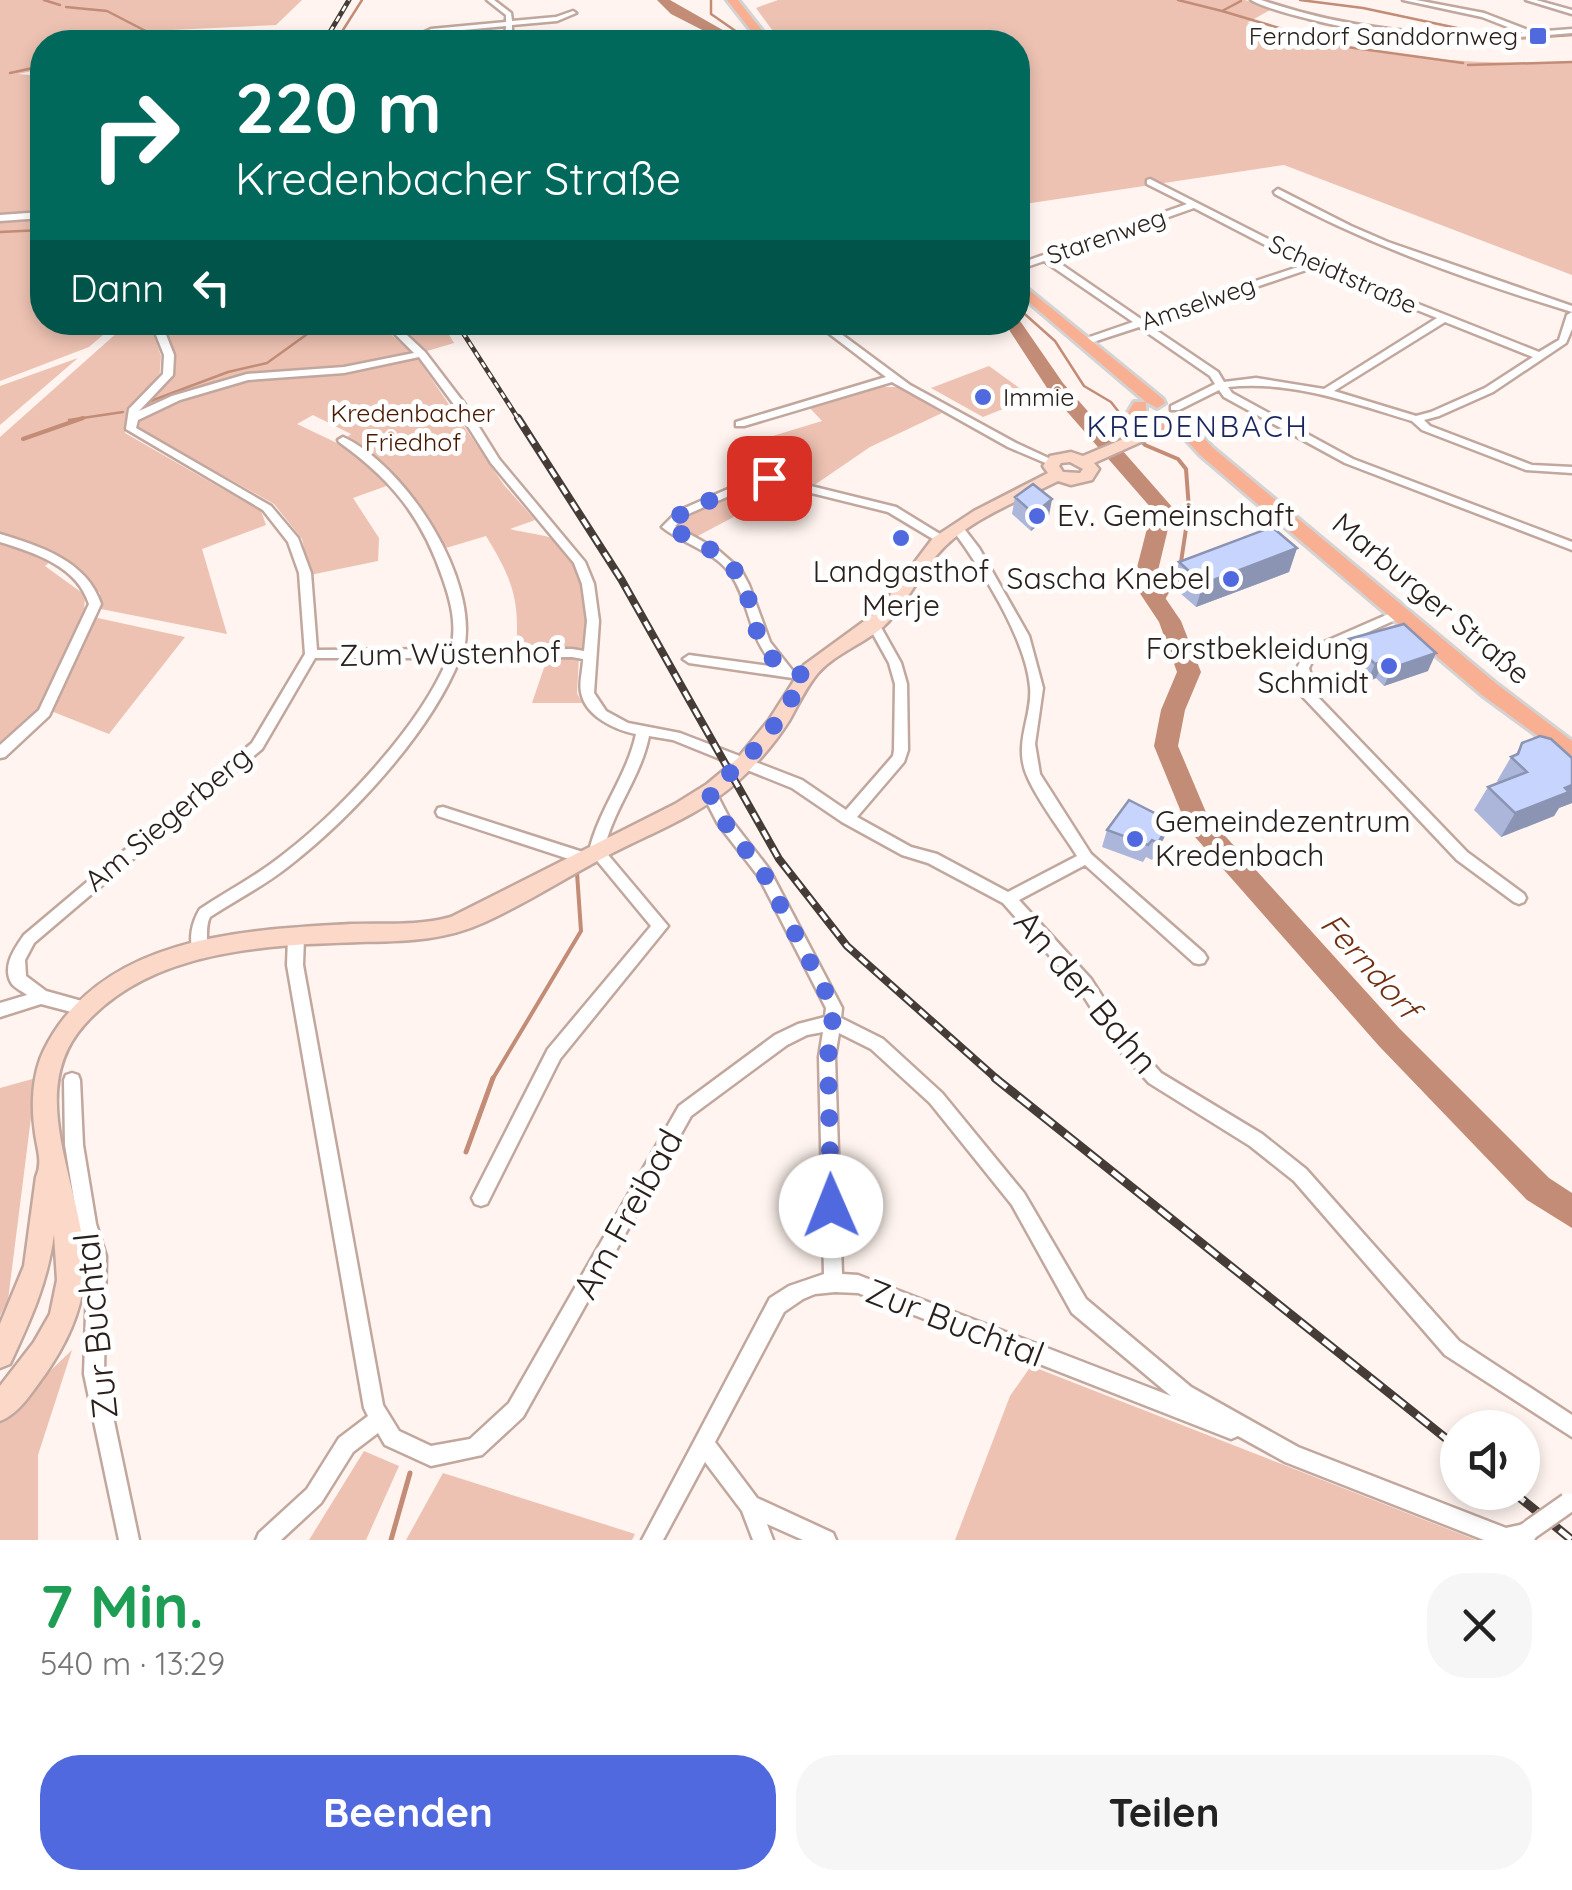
<!DOCTYPE html>
<html lang="de">
<head>
<meta charset="utf-8">
<style>
  body { margin:0; font-family:Quicksand,sans-serif; background:#f6f6f6; color:#222; height:100vh; display:flex; flex-direction:column; font-size:38px; white-space:nowrap }
  * { box-sizing:border-box; margin:0 }
  p { font-size:32px; color:#767676 }
  .icon { flex:none; width:55px; height:55px; fill:none; stroke:currentColor; stroke-width:2; stroke-linecap:round; stroke-linejoin:round }
  .map { position:relative; height:1540px; overflow:hidden }
  .sheet { display:flex; flex-direction:column; background:#fff; flex:1 }
  .sheet>* { flex:none }
  .banner { position:absolute; left:30px; top:30px; width:1000px; height:305px; border-radius:40px; box-shadow:0 5px 15px #0003; background:#00695c; color:#fff; overflow:hidden }
  .buttons { position:absolute; left:1440px; top:1410px; display:grid; gap:20px }
  .buttons a { display:grid; place-items:center; width:100px; height:100px; border-radius:50%; background:#fff; box-shadow:0 5px 15px #0003; font-size:50px }
  .pin { position:absolute; display:grid; place-items:center; width:85px; height:85px; color:#fff; margin:-42px; border-radius:20px; box-shadow:0 5px 15px #0006 }
  .me { position:absolute; width:110px; margin:-55px; rotate:359deg; stroke-linejoin:round; filter:drop-shadow(0 0 8px #0008) }
  .turn { display:flex; align-items:center; gap:35px; height:210px; padding:0 40px; font-size:45px }
  .turn .icon { width:130px; height:130px; stroke-width:2.5 }
  .turn b { display:block; font-size:70px; line-height:85px }
  .then { display:flex; align-items:center; height:95px; padding:0 40px; background:#0003; gap:20px; font-size:38px }
  .round { display:grid; place-items:center; flex:none; width:105px; height:105px; border-radius:40px; background:#f6f6f6 }
  .head { display:flex; align-items:center; justify-content:space-between; height:170px; padding:0 40px }
  h1 { font-size:60px; font-weight:800; line-height:75px; color:#1e9e55 }
  .cta { display:flex; gap:20px; margin-top:auto; padding:20px 40px }
  .cta a { flex:1; height:115px; border-radius:40px; background:#5169df; color:#fff; font-size:40px; font-weight:800; line-height:115px; text-align:center }
  .cta a+a { background:#f6f6f6; color:#222 }
  .map>svg:first-child { display:block }
  .green { fill:#edc2b2 }
  .lines { fill:none; stroke-linecap:round; stroke-linejoin:round }
  .stream-far2 { stroke:#c38c77; stroke-width:2.5 }
  .stream-far1 { stroke:#c38c77; stroke-width:4 }
  .stream { stroke:#c38c77; stroke-width:5 }
  .river { fill:#c38c77; fill-rule:evenodd }
  .street-casing { stroke:#c1a79e; stroke-width:5 }
  .secondary-casing { stroke:#c1a79e; stroke-width:5 }
  .primary-casing { stroke:#d4d2d2; stroke-width:6 }
  .street { fill:#fff; fill-rule:evenodd }
  .secondary { fill:#fcd8c9; fill-rule:evenodd }
  .primary { fill:#f9b092; fill-rule:evenodd }
  .rail-far2-casing { stroke:#463c37; stroke-width:5 }
  .rail-far1-casing { stroke:#463c37; stroke-width:8 }
  .rail-casing { stroke:#463c37; stroke-width:9 }
  .rail-far2 { stroke:#fff; stroke-width:2.5; stroke-dasharray:6; stroke-linecap:butt }
  .rail-far1 { stroke:#fff; stroke-width:4; stroke-dasharray:10; stroke-linecap:butt }
  .rail { stroke:#fff; stroke-width:5; stroke-dasharray:15; stroke-linecap:butt }
  .street-bridge-casing { stroke:#c1a79e; stroke-width:24; stroke-linecap:butt }
  .street-bridge { stroke:#fff; stroke-width:19 }
  .wall { fill:#abb6da }
  .shaded-wall { fill:#8b94b2 }
  .building { fill:#c7d4fe; stroke:#8b94b2; stroke-width:2.5 }
  .route { stroke:#5169df; stroke-width:18; stroke-dasharray:0 32.4 }
  .poi-dot { fill:#5169df; stroke:#fff; stroke-width:4 }
  .labels { text-anchor:middle; stroke-width:10; stroke-linejoin:round; paint-order:stroke }
  .far-poi-label { font-size:25px; fill:#2a201c; stroke:#fff; text-anchor:end }
  .far-street-label { font-size:25px; fill:#2a201c; stroke:#fff }
  .far-park-label { font-size:25px; fill:#4a1801; stroke:#fff }
  .far-quarter-label { font-size:30px; letter-spacing:2.5px; fill:#1b255d; stroke:#fff }
  .poi-label { font-size:30px; fill:#2a201c; stroke:#fff; text-anchor:start }
  .street-label { font-size:30px; fill:#2a201c; stroke:#fff }
  .water-label { font-size:32px; font-style:italic; fill:#722e10; stroke:#fff }
  .near-street-label { font-size:35px; fill:#2a201c; stroke:#fff }
</style>
</head>
<body>
<div class="map">
<svg width="1572" height="1540" viewBox="0 0 1572 1540">
  <rect width="100%" height="100%" fill="#fff4ef"/>
  <path class="green" d="M0,0H302L276,25L171,30L205,36L206,42H42V69L18,74L42,76V322L117,323L89,347L0,381Z
    M778,0H1245L1270,10L1247,23C1357,55 1457,66 1572,62V275L1284,165L1018,205V42H781L756,8Z
    M128,323H150L161,356L159,382L173,378L175,354L160,323H377L413,353L344,368L231,378L130,415L125,433L261,511L266,525L202,549L227,634L101,609L100,593L58,555L45,566L85,595L84,615L185,637L109,734L41,707L0,742V437Z
    M394,323H442L454,343L427,351Z
    M78,358L0,425V386Z
    M418,359L504,485L535,520L510,529C525,533 543,534 557,540C591,556 589,620 586,651L516,652C520,600 513,580 486,536L446,548C417,498 396,468 347,437L351,434L313,415L297,424L337,443L392,484L353,498L379,538L378,561L310,575L302,539L274,504L138,428L141,419L180,400L248,380L346,373Z
    M989,366L1022,390L1018,403L983,417L931,388Z
    M878,387H898L942,413L870,447L813,486L771,477L737,447L822,421L809,407Z
    M772,482L790,487L694,538L679,527L683,518L748,486Z
    M548,656L579,657L577,693L582,703H532Z
    M36,1078L8,1300L0,1316V1088Z
    M72,1350L38,1455V1540H0V1419Z
    M1031,1366L1476,1540H955L1010,1396Z
    M364,1451L399,1466L366,1540H309Z
    M443,1473L635,1534L632,1540H406Z"/>
  <g class="lines">
    <path class="stream-far2" d="M44,0L60,5
      M711,0V14L737,32L739,42
      M1178,0L1222,11L1241,1
      M1300,0L1363,8L1485,34
      M66,7L107,11L167,42
      M1222,11L1340,46L1463,63
      M343,30L362,0
      M1513,39L1572,35
      M306,42L316,39
      M1468,65L1572,62
      M10,73L42,66
      M0,232L42,230
      M1018,308L1055,341L1084,386L1111,402L1125,420
      M148,402L228,372L267,363L324,322
      M69,420L123,412"/>
    <path class="stream-far1" d="M1123,418L1145,445L1178,459L1186,469L1189,509L1181,562
      M23,439L83,418
      M1159,606L1174,580
      M492,1080L581,931L577,873"/>
    <path class="stream" d="M466,1152L493,1078
      M391,1540L410,1473"/>
    <path class="river" d="M657,0H670L728,33L726,42H714L716,37L671,14Z
      M1018,318L1063,383L1173,508L1155,583L1181,621L1201,672L1185,710L1178,746L1208,817L1399,1028L1549,1178L1572,1193V1228L1527,1200L1379,1046L1188,829L1154,746L1161,710L1177,672L1159,622L1133,583L1152,509L1049,391L1004,322H1018Z"/>
    <g class="street-casing">
      <path id="street" d="M487,0H494L511,13L512,21L556,17L573,11L576,13L557,21L512,25V42H505L506,26L432,33L416,40L412,38L431,29L506,22V15Z
        M1251,0H1261C1349,30 1430,37 1523,33L1482,17L1403,0H1416L1484,13L1533,32L1572,29V33C1483,41 1396,42 1309,19C1290,14 1268,9 1251,0Z
        M1526,0H1536L1572,10V14Z
        M1150,179L1315,263L1539,352L1559,340L1567,315L1572,312V329L1566,343L1493,392L1439,416L1424,420L1430,426L1532,465L1572,467V473L1526,470L1422,430L1412,421C1353,403 1291,380 1228,387L1232,393L1353,459L1572,542V550L1345,463L1224,397L1219,390L1179,410H1171V406L1215,384L1210,376L1139,327L1087,344H1081V340L1133,322L1044,261L1018,270V264L1187,204L1147,184V180ZM1194,208L1304,265L1141,319L1052,258ZM1312,268L1437,318L1324,389L1256,378L1224,382L1218,372L1147,324ZM1445,322L1533,357L1485,388L1431,412L1416,416L1334,391Z
        M1278,189L1351,226L1388,242L1572,306V312C1470,281 1368,245 1275,194L1274,192Z
        M42,212V218L0,221V215Z
        M151,322H161L174,355L173,375L139,411L172,396L247,374L344,367L414,353L383,322H393L425,352L464,403L499,459L585,562L594,584L599,621L594,693L606,711L628,723L680,733L802,780L846,810L893,756L894,750L895,684L889,663L868,625L874,621L878,622L901,663L907,684L908,750L904,762L857,817L911,847L937,854L1008,892L1077,856C1062,832 1039,803 1028,778C1012,744 1033,717 1030,687C1026,639 981,568 952,529L958,525L962,526L979,548L1029,636L1043,688L1035,744L1040,774L1091,854L1204,953L1207,958L1204,963L1199,964L1194,963L1085,865L1019,900L1091,979L1127,1035L1161,1073L1262,1134L1306,1169L1459,1341L1572,1415V1437L1445,1355L1294,1181L1250,1146L1149,1083L1115,1045L1079,989L1003,903L928,863L902,855L842,822L792,788L673,740L649,736C641,777 613,809 604,850L668,926L560,1059L487,1204L481,1206L475,1204L472,1198L475,1192L548,1049L651,926L589,851C599,809 627,776 636,734C615,730 585,716 581,692C579,683 583,669 583,659L572,657L460,658C431,732 352,817 289,866C264,886 236,900 210,917C204,929 210,943 204,955L199,956L194,955C188,939 192,922 200,909C224,893 249,880 272,863C333,819 420,728 448,658H315L262,749L34,943L25,960L26,976L46,991L89,1003L91,1008L89,1013L83,1015L41,1004L0,1017V1003L27,995C22,991 16,989 12,984C1,967 15,948 24,935L252,743L305,654L299,573L288,542L263,510L126,429L129,409L163,374L164,355ZM419,357L455,406L491,463L574,563L582,584L587,621L584,651L572,649H464C479,579 406,466 343,437L338,440L339,442C392,480 422,517 443,579C451,602 457,625 451,649L317,650L311,573L298,538L271,506L136,428L138,420L180,400L248,380L344,373Z
        M814,322H825L910,385L1016,443L1057,462L1052,465L1048,464L1008,447L892,382L744,426H736V422L886,377Z
        M762,474L896,507L948,539L946,542H938L888,512L763,481L686,515L675,526L718,550L741,570L749,585L770,642L792,670L811,673L812,676L811,679L806,680L689,663L683,659L689,655L776,667C748,638 751,606 732,576C716,551 684,545 662,527L678,511Z
        M0,534C40,546 87,561 101,604L49,716L5,757L0,758V745L39,710L89,604C77,566 35,553 0,542Z
        M1400,609L1406,613L1404,616L1315,656L1309,668L1316,695L1467,852L1524,894L1526,898L1524,902L1519,904L1514,902L1457,860L1303,697L1297,668L1306,650Z
        M709,788L714,789L728,816L769,869L842,1008L841,1018L883,1039L942,1093L1024,1193L1086,1299L1191,1387L1298,1447L1506,1528L1520,1525L1531,1519L1538,1522L1541,1529L1534,1540H1484L1285,1462L1238,1436L1231,1439L858,1293L835,1292L815,1294L803,1299L784,1312L715,1442L757,1498L833,1533L836,1540H803L767,1524L773,1540H753L742,1511L705,1462L663,1540H642L770,1298L789,1286L824,1274L819,1057L823,1032L807,1035L787,1045L691,1116L523,1417L482,1455L431,1466L385,1445L378,1433L353,1452L321,1503L281,1540H256L259,1533L307,1489L339,1438L368,1416L364,1408L287,965L288,937L291,933L296,931L301,933L304,937L303,965L383,1405L399,1431L431,1446L470,1439L509,1403L679,1106L775,1035L798,1024L825,1017L826,1008L759,877L718,824L702,793L704,789ZM839,1033L871,1049L930,1103L1012,1205L1072,1313L1171,1396L858,1275L842,1274L835,1057Z
        M443,807L589,854L591,858L589,862L584,864L438,816L436,812L438,808Z
        M72,1073L78,1075L80,1080L83,1145L96,1224L106,1256L104,1374L139,1540H119L84,1374L88,1256L78,1224L65,1145L64,1080L66,1075Z"/>
    </g>
    <g class="secondary-casing">
      <path id="secondary" d="M1156,425L1161,427V433L1094,463L1099,469L1092,480L1071,485L1058,481C1017,502 966,520 936,556C917,578 905,607 883,627C863,644 836,653 818,673C806,687 798,705 789,721C775,743 757,764 737,782C699,816 650,833 605,857C565,878 527,903 485,922C444,941 405,941 360,942C266,945 151,949 84,1025C19,1098 92,1199 84,1281C80,1316 64,1348 44,1376C32,1392 19,1414 0,1421V1386L34,1342L50,1314L57,1280L54,1234C48,1282 30,1321 10,1364L0,1368V1324L24,1266L36,1177C43,1162 37,1149 35,1133C31,1107 32,1074 44,1050C100,937 240,930 352,924C385,923 419,926 451,917L675,804L707,784L737,759L769,720L804,665L878,611L933,538L974,511L1048,473L1043,466L1050,456L1071,452L1083,456ZM1070,462L1083,469L1080,473L1063,472L1059,466L1061,463Z"/>
    </g>
    <g class="primary-casing">
      <path id="primary" d="M727,0H738L771,42H760Z
        M1018,281L1163,399L1165,403L1157,408L1146,402V418L1157,425L1188,420L1212,447L1498,685L1572,741V761L1482,695L1200,455L1179,432C1158,438 1140,434 1126,416L1134,402H1146L1018,293Z"/>
    </g>
    <use href="#street" class="street"/>
    <use href="#secondary" class="secondary"/>
    <use href="#primary" class="primary"/>
    <g class="rail-far2-casing">
      <path id="rail-far2" d="M324,42L349,0
        M456,322L519,420"/>
    </g>
    <g class="rail-far1-casing">
      <path id="rail-far1" d="M518,418L621,579L779,859L847,946L998,1080"/>
    </g>
    <g class="rail-casing">
      <path id="rail" d="M995,1078L1458,1448
        M1513,1492L1572,1540"/>
    </g>
    <use href="#rail-far2" class="rail-far2"/>
    <use href="#rail-far1" class="rail-far1"/>
    <use href="#rail" class="rail"/>
    <g class="street-bridge-casing">
      <path id="street-bridge" d="M1531,1529L1568,1503"/>
    </g>
    <use href="#street-bridge" class="street-bridge"/>
  </g>
  <path class="wall" d="M1015,497L1049,516L1031,531L1012,514Z
    M1297,548L1289,572L1196,607L1172,586L1179,562Z
    M1349,639L1428,671L1384,686L1376,678L1367,682L1342,657Z
    M1522,743L1572,758V803L1559,808L1554,816L1501,837L1474,810L1488,787L1499,783L1497,781L1511,757L1515,756Z
    M1170,821L1164,838L1152,860L1146,857L1143,862L1102,847L1107,830Z"/>
  <path class="shaded-wall" d="M1052,499L1049,516L1031,531L1034,514Z
    M1297,548L1289,572L1196,607L1203,584Z
    M1436,653L1428,671L1384,686L1392,668Z
    M1384,661L1376,678L1367,682L1375,664Z
    M1572,785V803L1559,808L1554,816L1501,837L1515,813Z
    M1170,821L1164,838L1152,860L1158,843Z"/>
  <path class="building" d="M1033,484L1052,499L1034,514L1015,497Z
    M1272,527L1297,548L1203,584L1179,562Z
    M1404,624L1436,653L1392,668L1384,661L1375,664L1349,639Z
    M1540,736L1551,739L1572,758V785L1565,788L1569,792L1515,813L1488,787L1527,772L1511,757L1518,754L1522,743Z
    M1129,800L1170,821L1158,843L1152,840L1148,845L1107,830Z"/>
  <g class="lines">
    <path class="route" d="M769,478L762,477L682,513L668,526C686,538 714,548 729,564C766,601 737,657 806,676L764,741L709,793L723,820L764,874L834,1008L828,1057L831,1206"/>
  </g>
  <g class="poi-dot">
    <rect x="1528" y="26" width="20" height="20" rx="5"/>
    <circle cx="983" cy="397" r="10"/>
    <circle cx="1037" cy="516" r="10"/>
    <circle cx="901" cy="538" r="10"/>
    <circle cx="1231" cy="579" r="10"/>
    <circle cx="1389" cy="666" r="10"/>
    <circle cx="1135" cy="839" r="10"/>
  </g>
  <g class="labels">
    <g class="far-poi-label">
      <text x="1518" y="45">Ferndorf Sanddornweg</text>
      <text x="1003" y="406" text-anchor="start">Immie</text>
    </g>
    <g class="far-street-label">
      <text transform="translate(1106 236) rotate(-19)" y="9">Starenweg</text>
      <text transform="translate(1343 274) rotate(24)" y="9">Scheidtstraße</text>
      <text transform="translate(1198 303) rotate(-19)" y="9">Amselweg</text>
    </g>
    <g class="far-park-label">
      <text x="413" y="422">Kredenbacher<tspan x="413" dy="29">Friedhof</tspan></text>
    </g>
    <g class="far-quarter-label">
      <text x="1198" y="437">KREDENBACH</text>
    </g>
    <g class="poi-label">
      <text x="1057" y="526">Ev. Gemeinschaft</text>
      <text x="901" y="582" text-anchor="middle">Landgasthof<tspan x="901" dy="34">Merje</tspan></text>
      <text x="1211" y="589" text-anchor="end">Sascha Knebel</text>
      <text x="1369" y="659" text-anchor="end">Forstbekleidung<tspan x="1369" dy="34">Schmidt</tspan></text>
      <text x="1155" y="832">Gemeindezentrum<tspan x="1155" dy="34">Kredenbach</tspan></text>
    </g>
    <g class="street-label">
      <text transform="translate(1431 599) rotate(40)" y="10">Marburger Straße</text>
      <text transform="translate(450 654) rotate(-1)" y="10">Zum Wüstenhof</text>
      <text transform="translate(168 819) rotate(-40)" y="10">Am Siegerberg</text>
    </g>
    <g class="water-label">
      <text transform="translate(1370 966) rotate(48)" y="11">Ferndorf</text>
    </g>
    <g class="near-street-label">
      <text transform="translate(1086 992) rotate(50)" y="12">An der Bahn</text>
      <text transform="translate(628 1214) rotate(-61)" y="12">Am Freibad</text>
      <text transform="translate(955 1323) rotate(21)" y="12">Zur Buchtal</text>
      <text transform="translate(96 1326) rotate(-96)" y="12">Zur Buchtal</text>
    </g>
  </g>
</svg>
<div class="buttons">
<a><svg class="icon" aria-label="sound" viewBox="0 0 24 24"><path d="M4 9h4l5-4v14l-5-4H4zM17 9q2 3 0 6"/></svg></a>
</div>
<div class="pin" style="left:769px;top:478px;background:#d93025"><svg class="icon" aria-label="arrive" viewBox="0 0 24 24"><path d="M6 21V4h12l-3 4 3 4H6"/></svg></div>
<svg class="me" style="left:831px;top:1206px" viewBox="-20 -20 40 40"><circle r="19" fill="#fff"/><path d="M0-13L10 11 0 6-10 11z" fill="#5169df"/></svg>
<div class="banner">
<div class="turn"><svg class="icon" aria-label="right" viewBox="0 0 24 24"><path d="M7 20v-9h11M14 6l5 5-5 5"/></svg><div><b>220 m</b>Kredenbacher Straße</div></div>
<div class="then">Dann<svg class="icon" aria-label="left" viewBox="0 0 24 24"><path d="M17 20v-9H6M10 6l-5 5 5 5"/></svg></div>
</div>
</div>
<section class="sheet">
<div class="head"><div><h1>7 Min.</h1><p>540 m · 13:29</p></div><a class="round"><svg class="icon" aria-label="close" viewBox="0 0 24 24"><path d="M6 6l12 12M18 6L6 18"/></svg></a></div>
<div class="cta"><a>Beenden</a><a>Teilen</a></div>
</section>
</body>
</html>
